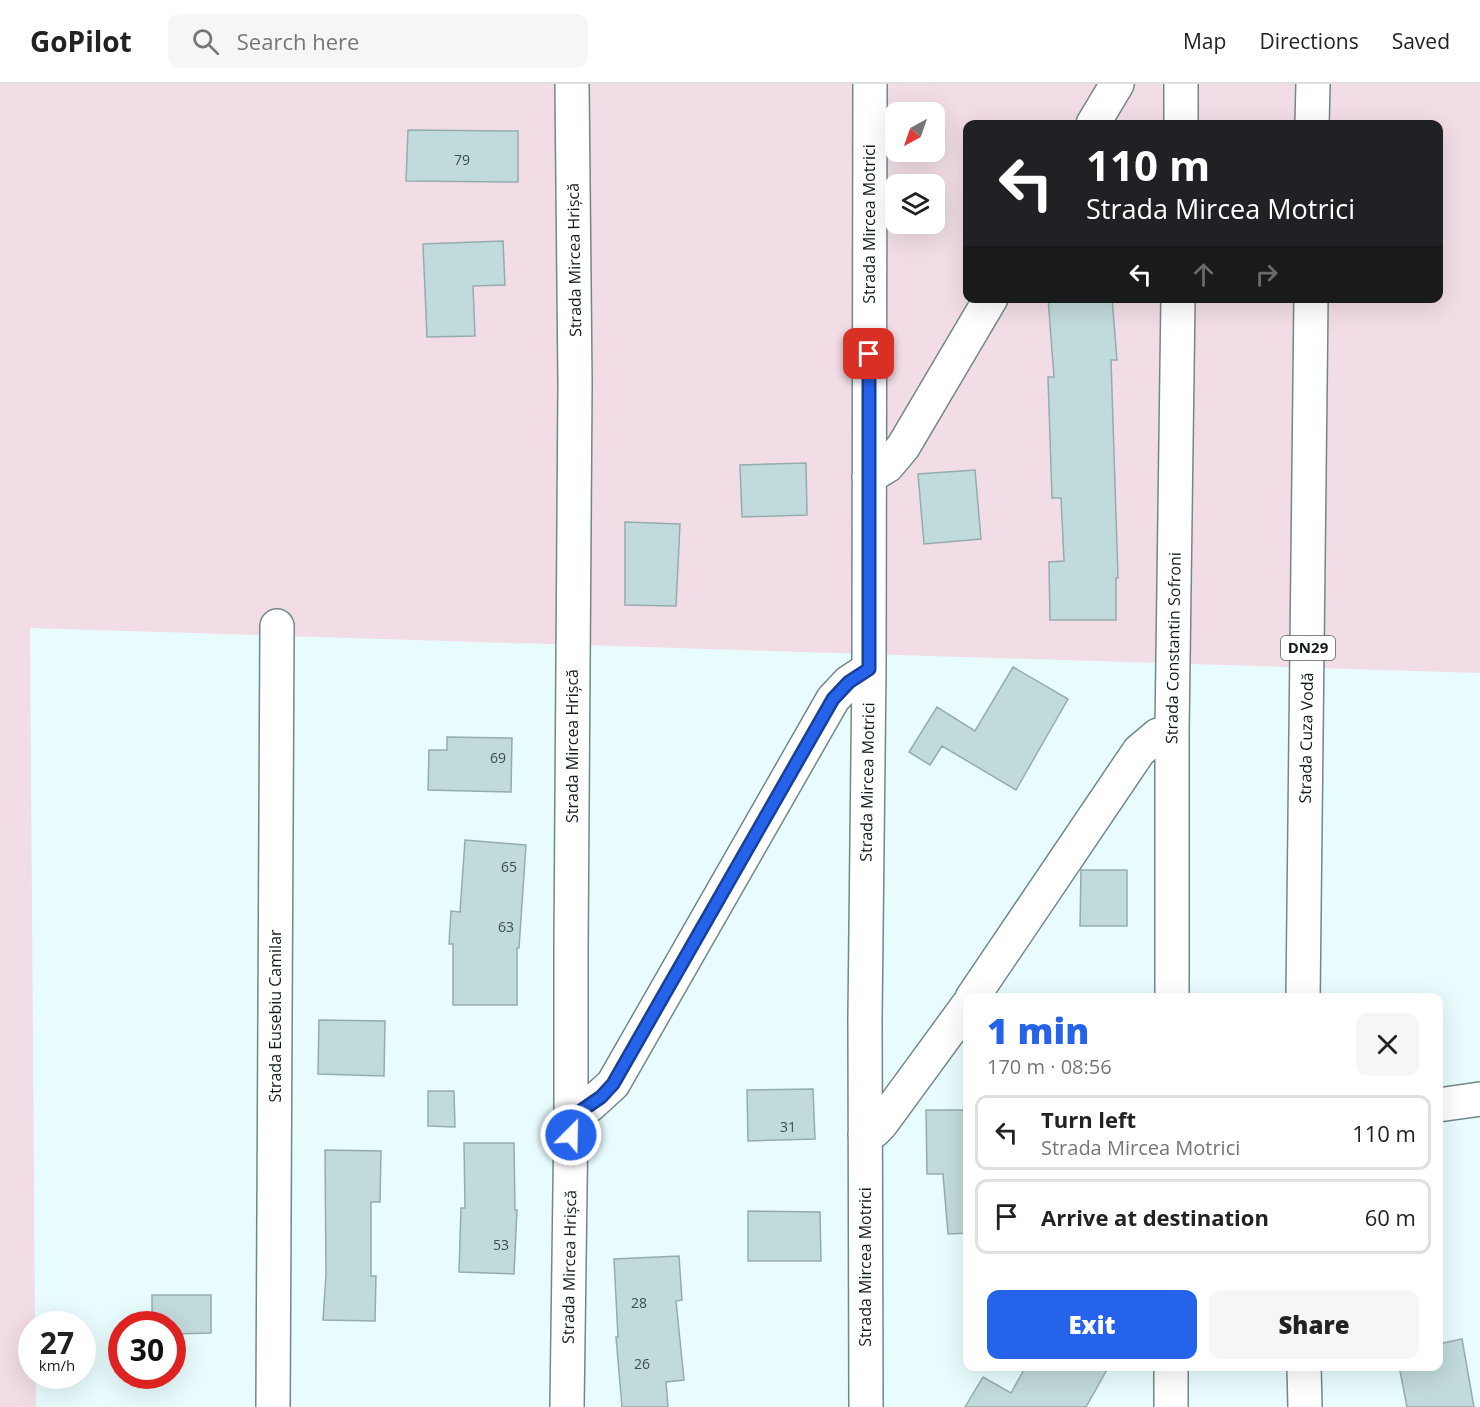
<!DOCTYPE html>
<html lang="en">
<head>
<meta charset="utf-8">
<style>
  body { margin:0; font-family:"Open Sans",sans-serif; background:#f6f6f6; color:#222; height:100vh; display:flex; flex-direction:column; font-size:22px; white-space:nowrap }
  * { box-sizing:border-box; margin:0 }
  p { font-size:20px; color:#767676 }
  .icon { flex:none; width:33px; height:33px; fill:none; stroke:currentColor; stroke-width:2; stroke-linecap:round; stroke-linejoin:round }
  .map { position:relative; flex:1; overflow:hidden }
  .side { position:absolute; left:963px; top:909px; width:480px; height:378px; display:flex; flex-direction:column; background:#fff; border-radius:12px; box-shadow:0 6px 24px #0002 }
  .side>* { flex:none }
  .banner { position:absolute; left:963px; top:36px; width:480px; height:183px; border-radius:12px; box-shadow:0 6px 24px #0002; background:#202124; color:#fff; overflow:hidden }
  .needle { width:39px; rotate:220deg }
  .controls { position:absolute; left:885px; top:18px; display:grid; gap:12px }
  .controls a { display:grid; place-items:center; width:60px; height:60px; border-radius:12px; background:#fff; box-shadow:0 6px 24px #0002; font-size:30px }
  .speed { position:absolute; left:18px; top:1227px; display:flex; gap:12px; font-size:30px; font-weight:700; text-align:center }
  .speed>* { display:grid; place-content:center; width:78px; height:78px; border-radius:50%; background:#fff; box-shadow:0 6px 24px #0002; line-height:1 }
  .speed small { font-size:15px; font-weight:400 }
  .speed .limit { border:9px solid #d22; background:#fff; color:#111 }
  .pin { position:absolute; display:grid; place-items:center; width:51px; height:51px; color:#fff; margin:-26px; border-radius:12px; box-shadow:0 3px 9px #0006 }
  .me { position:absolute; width:66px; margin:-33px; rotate:23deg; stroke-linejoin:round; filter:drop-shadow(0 0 4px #0008) }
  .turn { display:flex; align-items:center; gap:21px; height:126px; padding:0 24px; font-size:27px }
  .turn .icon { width:78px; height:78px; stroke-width:2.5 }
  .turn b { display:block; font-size:42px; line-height:51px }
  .lanes { display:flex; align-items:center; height:57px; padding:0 24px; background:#0003; justify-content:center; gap:30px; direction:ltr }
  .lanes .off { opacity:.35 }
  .round { display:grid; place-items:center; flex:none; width:63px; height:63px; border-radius:12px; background:#f6f6f6 }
  .overview { display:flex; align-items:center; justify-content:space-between; height:102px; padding:0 24px }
  h1 { font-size:36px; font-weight:800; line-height:45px; color:#2563eb }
  .action { display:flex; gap:12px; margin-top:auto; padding:12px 24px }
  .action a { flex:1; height:69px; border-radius:12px; background:#2563eb; color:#fff; font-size:24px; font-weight:800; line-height:69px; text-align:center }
  .action a+a { background:#f6f6f6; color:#222 }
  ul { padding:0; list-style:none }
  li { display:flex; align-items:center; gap:18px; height:75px; margin:0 12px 9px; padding:0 12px; border:3px solid #e0e0e0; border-radius:12px }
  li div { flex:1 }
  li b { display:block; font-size:22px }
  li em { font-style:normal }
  header { display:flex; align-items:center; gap:36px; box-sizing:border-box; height:84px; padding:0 30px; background:#fff; border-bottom:2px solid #e0e0e0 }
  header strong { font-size:28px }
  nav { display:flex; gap:33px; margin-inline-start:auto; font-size:21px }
  .search { width:420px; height:54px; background:#f6f6f6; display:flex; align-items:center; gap:15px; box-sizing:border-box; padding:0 21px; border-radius:12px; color:#767676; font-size:22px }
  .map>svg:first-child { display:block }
  .green { fill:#f2dde6; fill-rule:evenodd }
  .building { fill:#c1dadb; stroke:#95acae; stroke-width:1.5 }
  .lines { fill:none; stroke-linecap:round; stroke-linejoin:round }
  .minor-casing { stroke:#71888a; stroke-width:36 }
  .highway-casing { stroke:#71888a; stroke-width:36 }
  .minor { stroke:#fff; stroke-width:33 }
  .highway { stroke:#fff; stroke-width:33 }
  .route-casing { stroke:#184099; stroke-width:15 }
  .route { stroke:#2563eb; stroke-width:10 }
  .labels { text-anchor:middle; stroke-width:4.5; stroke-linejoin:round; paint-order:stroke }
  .number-label { font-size:14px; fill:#3e4c4c }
  .shield { fill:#fff; stroke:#5a6060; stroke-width:1.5 }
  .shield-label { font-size:15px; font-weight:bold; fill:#131c1c }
  .street-label { font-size:16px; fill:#131c1c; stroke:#fff }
</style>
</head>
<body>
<header>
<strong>GoPilot</strong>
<div class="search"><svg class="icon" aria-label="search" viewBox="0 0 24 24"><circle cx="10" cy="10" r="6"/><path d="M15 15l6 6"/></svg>Search here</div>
<nav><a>Map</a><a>Directions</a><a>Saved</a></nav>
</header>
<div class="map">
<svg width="1480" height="1323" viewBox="0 0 1480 1323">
  <rect width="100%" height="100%" fill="#e8fcfe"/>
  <path class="green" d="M0,0H1480V589L30,544L35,1240H32V1292H36V1323H0ZM896,28H934V68H896ZM968,40H1438V214H968ZM896,100H934V140H896Z"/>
  <path class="building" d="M408,46L518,47V98L406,97Z
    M503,157L505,201L473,202L475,252L427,253L423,160Z
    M1048,214H1112L1117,276H1111L1118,494H1116V536H1050L1049,478L1064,477L1061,414H1052L1048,293H1054Z
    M806,379L807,431L742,433L740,381Z
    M975,386L981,455L924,460L918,390Z
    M625,438L680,440L676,522L625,521Z
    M1013,583L1068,615L1016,706L942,662L930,681L909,668L937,623L975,647Z
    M447,653L512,654L511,708L428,706L429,666H447Z
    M465,756L526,761L519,864H517V921H453V860H449L451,827L460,828Z
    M1081,786H1127V842H1080Z
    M319,936L385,937L384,992L318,990Z
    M813,1005L815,1055L748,1057L747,1006Z
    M428,1007H454L455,1043L428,1042Z
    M926,1026H968V1149L948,1150L943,1090H927Z
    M464,1059H514L515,1126H517L514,1190L459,1188L461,1124H465Z
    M325,1066L381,1067L380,1118H371V1192H376L375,1237L323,1236L326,1191Z
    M748,1127L820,1128L821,1177H748Z
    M679,1172L682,1216L676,1217L684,1296L666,1298L668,1323H622L616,1253H618L614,1175Z
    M152,1211H211V1249L172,1250V1240H152Z
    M1462,1255L1474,1323H1407L1399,1282H1438V1260Z
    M1026,1282H1109L1086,1323H965L983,1293L1011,1309Z"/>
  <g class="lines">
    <g class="minor-casing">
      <path id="minor" d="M1093,40L1117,0
        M1181,40V0
        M869,393L887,382L903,363L991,214
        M972,914L1139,667L1158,651L1172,647
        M1172,914V647L1178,214
        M1438,1021L1480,1015
        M571,1033L590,1021L613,1000L833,615L849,598L869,585
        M865,1051L874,1047L881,1040L968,921
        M273,1323L277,542
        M567,1323L571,1033V862L575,300L572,0
        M866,1323L865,934L869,585L870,0
        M1171,1323V1282"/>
    </g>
    <g class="highway-casing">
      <path id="highway" d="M1312,40L1313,0
        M1303,914L1311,214
        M1304,1282L1305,1323"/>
    </g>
    <use href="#minor" class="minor"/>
    <use href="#highway" class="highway"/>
  </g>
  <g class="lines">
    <g class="route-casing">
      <path id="route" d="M571,1051L572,1033L601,1013L613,1000L833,615L849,598L869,585V270"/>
    </g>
    <use href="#route" class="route"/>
  </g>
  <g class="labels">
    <g class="number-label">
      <text x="462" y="81">79</text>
      <text x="498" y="679">69</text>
      <text x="509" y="788">65</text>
      <text x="506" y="848">63</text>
      <text x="788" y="1048">31</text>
      <text x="501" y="1166">53</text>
      <text x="639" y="1224">28</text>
      <text x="642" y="1285">26</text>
    </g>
    <rect class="shield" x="1281" y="552" width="54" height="24" rx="4.5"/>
    <g class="shield-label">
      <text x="1308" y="569">DN29</text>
    </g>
    <g class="street-label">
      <text transform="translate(869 140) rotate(-90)" y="6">Strada Mircea Motrici</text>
      <text transform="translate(574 176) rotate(-91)" y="6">Strada Mircea Hrișcă</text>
      <text transform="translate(1173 564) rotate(-89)" y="6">Strada Constantin Sofroni</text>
      <text transform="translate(1306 654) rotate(-89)" y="6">Strada Cuza Vodă</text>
      <text transform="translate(572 662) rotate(-90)" y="6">Strada Mircea Hrișcă</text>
      <text transform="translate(867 698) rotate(-89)" y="6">Strada Mircea Motrici</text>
      <text transform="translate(275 932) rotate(-90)" y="6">Strada Eusebiu Camilar</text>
      <text transform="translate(569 1183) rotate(-89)" y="6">Strada Mircea Hrișcă</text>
      <text transform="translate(865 1183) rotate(-90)" y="6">Strada Mircea Motrici</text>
    </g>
  </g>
</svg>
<div class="controls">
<a><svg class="needle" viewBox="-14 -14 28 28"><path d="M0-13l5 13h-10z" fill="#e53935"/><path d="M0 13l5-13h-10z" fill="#767676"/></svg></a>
<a><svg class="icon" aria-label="layers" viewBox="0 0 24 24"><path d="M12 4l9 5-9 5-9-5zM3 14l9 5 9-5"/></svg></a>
</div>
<div class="speed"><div>27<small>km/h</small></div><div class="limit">30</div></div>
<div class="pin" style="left:869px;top:270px;background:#d93025"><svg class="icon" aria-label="arrive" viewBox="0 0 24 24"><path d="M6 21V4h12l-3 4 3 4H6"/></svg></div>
<svg class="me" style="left:571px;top:1051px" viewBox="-20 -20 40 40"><circle r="17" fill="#2563eb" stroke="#fff" stroke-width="3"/><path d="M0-11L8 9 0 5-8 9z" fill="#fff"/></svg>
<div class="banner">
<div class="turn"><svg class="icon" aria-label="left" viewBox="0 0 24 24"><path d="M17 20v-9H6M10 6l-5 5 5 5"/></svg><div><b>110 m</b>Strada Mircea Motrici</div></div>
<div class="lanes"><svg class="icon" aria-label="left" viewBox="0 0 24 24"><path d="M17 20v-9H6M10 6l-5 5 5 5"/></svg><svg class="icon off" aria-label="ahead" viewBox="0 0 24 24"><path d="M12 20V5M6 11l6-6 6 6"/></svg><svg class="icon off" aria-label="right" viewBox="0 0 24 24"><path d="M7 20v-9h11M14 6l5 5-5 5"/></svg></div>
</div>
<section class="side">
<div class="overview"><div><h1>1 min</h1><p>170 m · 08:56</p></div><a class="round"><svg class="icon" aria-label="close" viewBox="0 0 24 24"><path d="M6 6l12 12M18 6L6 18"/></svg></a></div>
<ul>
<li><svg class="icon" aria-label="left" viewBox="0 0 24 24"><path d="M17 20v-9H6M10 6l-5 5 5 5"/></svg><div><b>Turn left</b><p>Strada Mircea Motrici</p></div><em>110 m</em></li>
<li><svg class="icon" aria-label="arrive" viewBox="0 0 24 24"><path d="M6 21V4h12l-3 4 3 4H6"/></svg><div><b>Arrive at destination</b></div><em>60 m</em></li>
</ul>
<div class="action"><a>Exit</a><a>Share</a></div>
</section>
</div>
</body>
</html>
